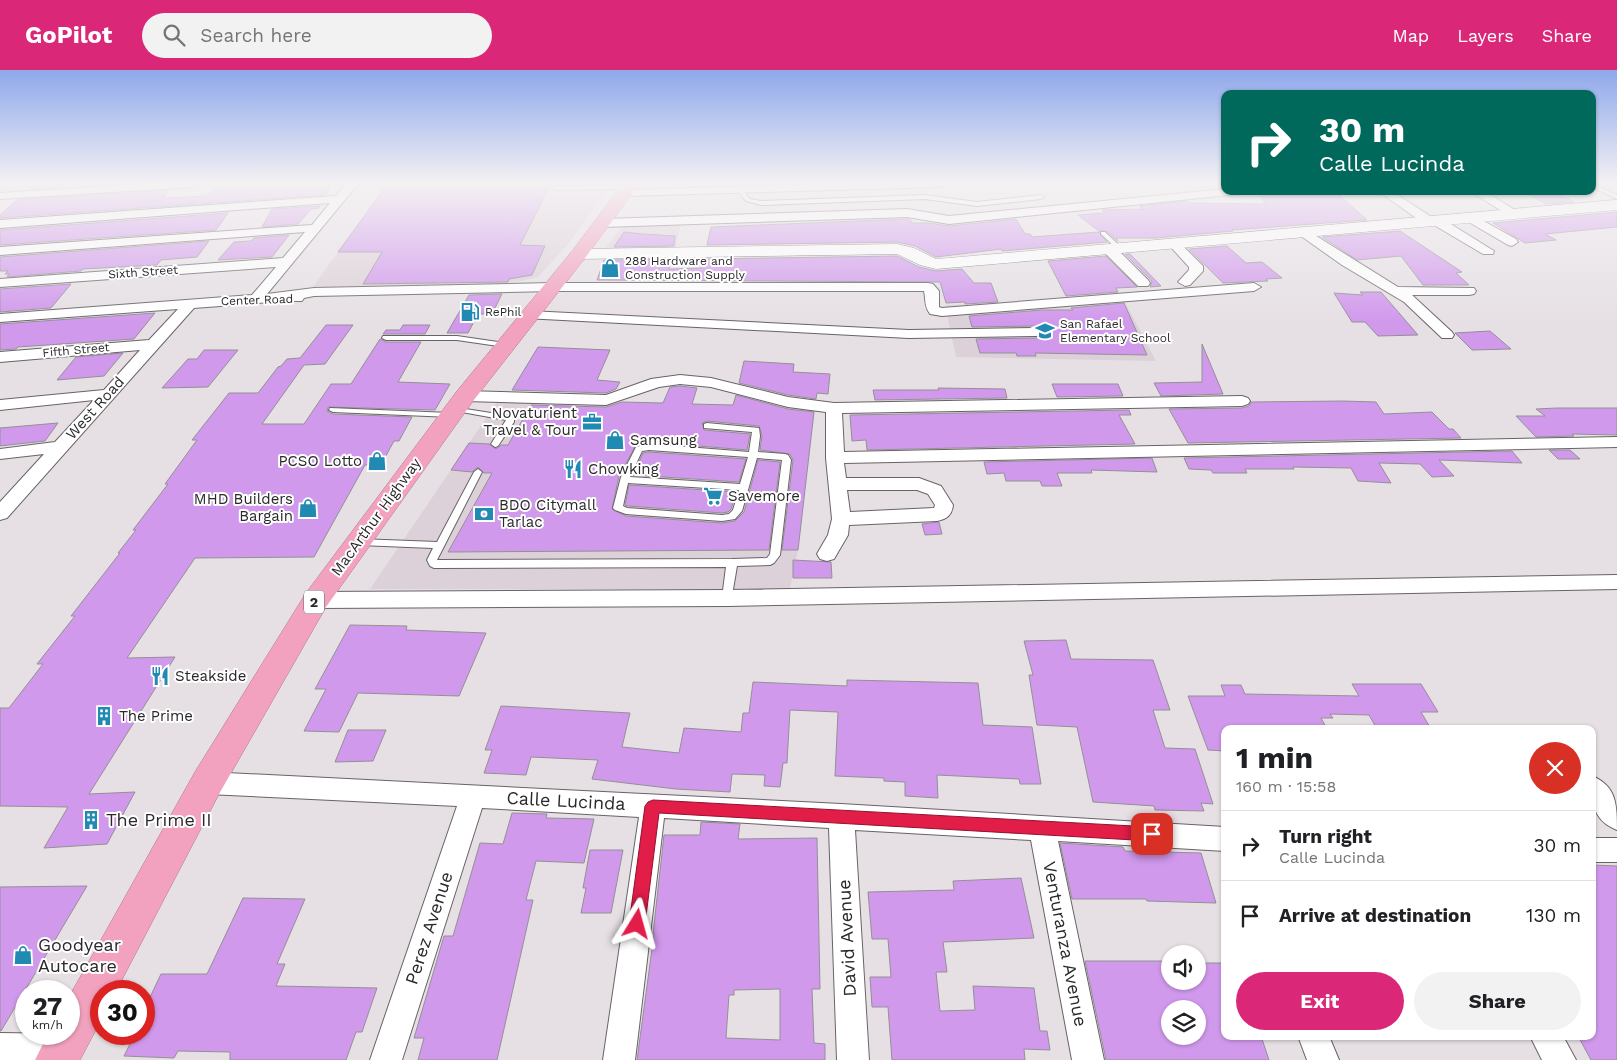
<!DOCTYPE html>
<html lang="en">
<head>
<meta charset="utf-8">
<style>
  body { margin:0; font-family:"Work Sans",sans-serif; background:#f2f2f2; color:#202124; height:100vh; display:flex; flex-direction:column; font-size:19px; white-space:nowrap }
  * { box-sizing:border-box; margin:0 }
  p { font-size:16px; color:#757577 }
  .icon { flex:none; width:28px; height:28px; fill:none; stroke:currentColor; stroke-width:2; stroke-linecap:round; stroke-linejoin:round }
  .map { position:relative; flex:1; overflow:hidden }
  .panel { position:absolute; left:1221px; top:655px; width:375px; height:315px; display:flex; flex-direction:column; background:#fff; border-radius:10px; box-shadow:0 1px 4px #0004 }
  .panel>* { flex:none }
  .top-card { position:absolute; left:1221px; top:20px; width:375px; height:105px; border-radius:10px; box-shadow:0 1px 4px #0004; background:#00695c; color:#fff; overflow:hidden }
  .fabs { position:absolute; left:1161px; top:875px; display:grid; gap:10px }
  .fabs a { display:grid; place-items:center; width:45px; height:45px; border-radius:50%; background:#fff; box-shadow:0 1px 4px #0004; font-size:25px }
  .speed { position:absolute; left:15px; top:910px; display:flex; gap:10px; font-size:25px; font-weight:700; text-align:center }
  .speed>* { display:grid; place-content:center; width:65px; height:65px; border-radius:50%; background:#fff; box-shadow:0 1px 4px #0004; line-height:1 }
  .speed small { font-size:12px; font-weight:400 }
  .speed .limit { border:8px solid #d22; background:#fff; color:#111 }
  .pin { position:absolute; display:grid; place-items:center; width:42px; height:42px; color:#fff; margin:-21px; border-radius:10px; box-shadow:0 2px 8px #0006 }
  .me { position:absolute; width:55px; margin:-28px; rotate:8deg; stroke-linejoin:round; filter:drop-shadow(0 0 4px #0008) }
  .turn { display:flex; align-items:center; gap:18px; height:105px; padding:0 15px; font-size:22px }
  .turn .icon { width:65px; height:65px; stroke-width:2.5 }
  .turn b { display:block; font-size:35px; line-height:42px }
  .round { display:grid; place-items:center; flex:none; width:52px; height:52px; border-radius:26px; background:#f2f2f2 }
  .head { display:flex; align-items:center; justify-content:space-between; height:85px; padding:0 15px }
  h1 { font-size:30px; font-weight:700; line-height:38px }
  .cta { display:flex; gap:10px; margin-top:auto; padding:10px 15px }
  .cta a { flex:1; height:58px; border-radius:30px; background:#db2777; color:#fff; font-size:20px; font-weight:700; line-height:58px; text-align:center }
  .cta a+a { background:#f2f2f2; color:#202124 }
  ul { padding:0; list-style:none }
  li { display:flex; align-items:center; gap:15px; height:70px; padding:0 15px; border-top:1px solid #e0e0e0 }
  li div { flex:1 }
  li b { display:block; font-size:19px }
  li em { font-style:normal }
  header { display:flex; align-items:center; gap:30px; box-sizing:border-box; height:70px; padding:0 25px; background:#db2777; color:#fff }
  header strong { font-size:24px }
  nav { display:flex; gap:28px; margin-inline-start:auto; font-size:18px }
  .search { width:350px; height:45px; background:#f2f2f2; display:flex; align-items:center; gap:12px; box-sizing:border-box; padding:0 18px; border-radius:28px; color:#757577; font-size:19px }
  .map>svg:first-child { display:block }
  .built { fill:#ddd1d9 }
  .building { fill:#d199ec; stroke:#939095; fill-rule:evenodd }
  .lines { fill:none; stroke-linecap:round; stroke-linejoin:round }
  .lane-casing { stroke:#686367; stroke-width:2 }
  .street-casing { stroke:#686367; stroke-width:2 }
  .secondary-casing { stroke:#686367; stroke-width:1 }
  .highway-casing { stroke:#ac778a; stroke-width:1 }
  .lane { fill:#fff; fill-rule:evenodd }
  .street { fill:#fff; fill-rule:evenodd }
  .secondary { fill:#fff; fill-rule:evenodd }
  .highway { fill:#f2a2be; fill-rule:evenodd }
  .route { fill:#e11d48; stroke:#92132f }
  .labels { text-anchor:middle; stroke-width:4; stroke-linejoin:round; paint-order:stroke }
  .far-poi-label { font-size:12px; fill:#2a282a; stroke:#fff; text-anchor:start }
  .far-street-label { font-size:12px; fill:#2a282a; stroke:#fff }
  .shield { fill:#fff; stroke:#6a686a; stroke-width:1 }
  .shield-label { font-size:14px; font-weight:bold; fill:#2a282a }
  .street-label { font-size:15px; fill:#2a282a; stroke:#fff }
  .poi-label { font-size:15px; fill:#2a282a; stroke:#fff; text-anchor:start }
  .near-street-label { font-size:18px; fill:#2a282a; stroke:#fff }
  .near-poi-label { font-size:18px; fill:#2a282a; stroke:#fff; text-anchor:start }
</style>
</head>
<body>
<header>
<strong>GoPilot</strong>
<div class="search"><svg class="icon" aria-label="search" viewBox="0 0 24 24"><circle cx="10" cy="10" r="6"/><path d="M15 15l6 6"/></svg>Search here</div>
<nav><a>Map</a><a>Layers</a><a>Share</a></nav>
</header>
<div class="map">
<svg width="1617" height="990" viewBox="0 0 1617 990">
  <rect width="100%" height="100%" fill="#e6e0e5"/>
  <path class="built" d="M386,114H612L568,174L538,207L522,211L483,215L355,218L313,217Z
    M681,152L676,177L604,179L625,153Z
    M1125,232L1156,291L956,287L945,235Z
    M499,329L815,338L798,480L790,519H370Z"/>
  <path class="building" d="M35,114H63L59,117L29,119Z
    M226,114H310V117L331,116L326,125L0,148V145L17,130L169,120L163,128L206,126L216,116Z
    M388,114H551L520,175L545,176L532,205L509,209L508,212L363,214L382,182H338Z
    M1522,121H1554L1574,132L1546,134Z
    M1288,123H1337L1367,150L1232,160L1233,161L1156,168H1116L1118,171L1106,161H1099L1078,145L1105,143L1102,140L1144,139L1139,136L1188,131L1190,133L1266,134L1260,126L1290,125Z
    M320,136L319,138L311,139L298,154L262,157L272,139Z
    M1617,142V157L1545,164L1556,170L1525,173L1493,153Z
    M228,143L216,160L0,175V160Z
    M907,149L911,150V153H929L949,156L1016,149L1025,164H1030L1032,167L1099,162L1107,172L1002,181L1001,179L936,187L915,176L897,172L707,175L711,157Z
    M1400,161L1462,202L1456,203L1469,215H1423L1401,186L1357,190L1322,167Z
    M624,162L642,164L675,166L674,176L614,177Z
    M289,165L272,187L218,190L234,172L251,171L254,168Z
    M209,171L197,187L161,190L157,195L83,199L81,201L7,207L9,204H5L8,201H0V187Z
    M1227,176L1246,193L1262,192L1282,208L1266,209L1268,211L1223,213L1189,179Z
    M1125,184H1130L1161,216L1150,217L1152,212L1150,209Z
    M897,186L919,197L936,201L962,199L974,213H991L998,232L965,234V232L946,233L940,212L597,210L604,190L671,189L669,199L702,198L704,189Z
    M1106,186L1137,217L1116,218L1118,222L1066,226L1048,191Z
    M71,214L51,238L0,242V219Z
    M1360,222H1381L1418,265L1378,266L1365,252H1352L1334,223L1363,225Z
    M502,224L492,244H478L468,263H447L469,225Z
    M1124,233L1147,285L1035,283L1036,286H1017L1016,283H980L976,269L1036,268L1043,266L1045,261L1041,257L1036,256L972,257L969,246L1042,240H1073L1071,238Z
    M155,243L134,269L18,277L16,279L0,280V254Z
    M326,255H353L325,294L304,295L262,354H304L331,314H351L380,269L386,272H421L398,312L450,314L435,340L328,337L327,341L333,344L412,347L399,371H394L381,395H365L314,487L195,488L127,588L175,587L89,724L135,722L107,774L44,778L68,737L0,736V638H9L43,594H37L75,546H71L120,483H118L136,460H133L168,414H165L197,370H192L229,323H258L278,297L281,296L287,289L300,288Z
    M403,255H430L425,264H383L386,260H400Z
    M1490,261L1511,279L1472,280L1455,263Z
    M1202,274L1223,324L1161,326L1154,313L1202,312Z
    M538,277L610,280L597,310L620,312L616,319L606,323L512,320Z
    M204,280H238L208,317L162,318L188,289H197Z
    M123,283L104,306L57,310L76,287Z
    M744,291L794,294L793,302L830,304L828,324L817,323L816,329L788,325L739,313Z
    M1052,314H1118L1123,326L1057,327Z
    M680,316L697,318L692,334L733,335L736,325L788,339L814,342L798,480H782L793,390L790,384L760,380L762,366L759,356L707,351L702,353L704,360L750,364L747,380L649,372L636,375L619,406L612,439L626,446L722,453L735,451L744,442L758,390L780,392L769,480L448,482L492,403H484L478,397L472,402L451,400L469,373L489,374L496,379L501,375H508L531,335L606,337L622,332L663,333L670,317Z
    M938,318L1005,319L1007,328L875,330L873,320H939Z
    M1343,331L1376,332L1384,344L1432,342L1449,359H1453L1461,368L1188,373L1169,339L1242,338L1249,336L1251,332Z
    M1557,338H1617V365L1572,364L1574,366L1536,367L1516,346H1545L1536,339Z
    M1129,340L1131,345H1119L1135,374L867,380L866,370L852,371L850,345Z
    M58,353L45,371L0,376V358Z
    M1549,380H1570L1580,389H1558Z
    M1512,381L1522,393L1439,390L1454,406L1432,407L1420,394L1379,393L1391,413L1358,411L1351,398L1293,397L1294,399H1245L1247,403H1213L1211,400L1189,399L1184,388Z
    M649,382L746,389L739,412L633,405L643,383Z
    M1152,388L1157,402L1091,400L1092,403H1057L1062,416H1042L1040,411H1006L1004,403L987,404L984,392Z
    M629,415L737,422L731,439L728,442L722,443L628,436L625,435Z
    M939,452L942,464L925,465L922,454Z
    M793,490L831,492L832,508H793Z
    M350,555L407,556L406,560L486,563L459,626L358,623L339,662L304,661L326,619H315Z
    M1066,570L1071,589L1153,590L1170,640H1153L1165,678L1195,679L1213,734L1201,733L1204,741L1155,740L1154,736L1093,732L1077,657L1037,655L1029,605H1033L1024,571Z
    M847,610L978,613L983,655L1032,657L1041,714H1020L1019,709L937,705L938,728L905,726V712L884,711V708L835,706L838,642L790,640L787,693H783L780,717L764,716L765,705L732,704L730,722L676,719L592,709L598,690L531,687L526,705L484,703L492,680H485L501,636L630,643L622,677L679,683L684,658L741,662L743,643H749L753,612L847,616Z
    M1352,614H1421L1438,642H1421L1431,659H1377L1369,645L1330,644L1333,648H1321L1327,659L1228,657L1229,659H1225V681L1208,680L1188,626H1225L1221,615H1241L1245,624L1359,626Z
    M348,660H386L373,691L335,692Z
    M512,743L547,744L546,748L594,749L584,793L536,791L526,830H533L497,990H418L424,968H414L444,866H453L480,773L503,774Z
    M701,752L740,754L738,769L817,768L820,919H812L814,973L825,974V990H637L654,864H653L664,765H700ZM780,919V970L726,968L729,925H734V920Z
    M1060,773L1123,777L1125,781L1201,783L1216,833L1147,831L1146,829H1072Z
    M590,780H623L611,843H581L586,818H583Z
    M1592,795L1617,796V990H1591L1578,966H1592Z
    M1021,808L1034,868L943,872L947,902H936L940,941L975,940L973,916L1034,918L1040,961H1047L1050,980L1024,979L1025,990H892L888,937H872L870,907H891L888,869H872L868,822L954,820L953,811Z
    M87,816L1,961H0V817Z
    M243,828L305,829L277,894H285L276,916L377,918L362,962H356L346,990H230V982L178,981L174,988L124,986L135,964H144V940L161,904H207Z
    M1085,891H1170V911H1198V893H1225V966H1261L1269,990H1106ZM1170,939H1198V966H1170Z"/>
  <g class="lines">
    <g class="lane-casing">
      <path id="lane" d="M1592,114L1617,125V129L1592,117Z
        M628,116L630,117V119L556,120L553,118L556,116Z
        M740,118L750,129L761,131L925,125L977,132L1041,125L1044,127L1041,129L977,136L925,129L761,135L746,131L737,120Z
        M1101,162H1105L1122,178V180H1118L1101,164Z
        M383,266H457L505,273L509,275L505,277L457,270H386L382,268Z
        M453,337L510,346L514,348V352L498,376L495,377L491,374L506,350L456,341H453Z
        M330,338L451,343L455,345L451,347L333,342L329,340Z
        M707,353L759,358L760,366L758,382L785,384L788,385L791,390L780,485L774,493L770,495L737,496L731,531H723L722,528L726,497L434,498L430,496L427,490L433,478L359,475L354,472L359,469L437,472L474,402L478,399L482,402L437,490L732,489L767,488L770,484L782,390L757,388L742,441L735,449L722,451L626,444L615,440L613,438L621,407L636,377L649,374L749,382L752,362L704,358V354ZM649,380L748,387L740,414L630,407L642,381ZM628,413L739,420L733,440L729,444L722,445L627,438L623,436Z"/>
    </g>
    <g class="street-casing">
      <path id="street" d="M141,114H199L193,117L0,129V123Z
        M346,114H358L267,224L314,218L552,213H928L933,214L939,221V237L942,238L1254,213L1261,217L1254,221L942,246L930,244C924,236 926,230 924,221H552L314,226L304,228L302,231H284L194,238L7,448L0,450V432L44,384L0,389V379L55,372L94,330L0,340V330L104,320L140,280L0,292V282L149,270L178,239L0,252V244L252,225L276,197L0,217V209L283,188L305,162L0,185V177L312,155L330,133L0,158V150L336,126Z
        M826,114H946L940,117L625,126L619,123L625,120Z
        M1225,119V121H1245L1239,124L949,154L907,147L603,157L597,153L603,149L907,139L949,146Z
        M1378,121H1392L1433,148H1441L1494,181L1493,184H1483L1434,155H1426Z
        M1470,121H1485L1521,144L1519,147H1511Z
        M1471,144L1516,169L1518,172L1512,176L1508,175L1467,151L1465,148L1467,145Z
        M1305,159L1398,217L1474,218L1476,221L1474,224L1469,225H1412L1452,262L1454,265L1452,268H1442L1404,232L1342,195L1301,166L1299,163L1301,160Z
        M1175,171L1179,172L1203,196V201L1190,215L1185,216L1178,212L1189,200V197L1169,175Z
        M1110,176L1115,177L1148,210L1150,213L1148,216H1138L1105,183L1104,180Z
        M529,241L909,260L1036,258L1041,259L1043,262L1041,265L1036,266L909,268L524,248L522,245L524,242Z
        M680,305L711,308L788,327L834,333L1242,326L1248,328L1250,331L1248,334L1242,336L842,343L844,382L1617,367V377L844,393L846,408H919L941,416L953,435C952,445 947,449 937,451L849,455L848,465L834,489L827,491L820,489L817,484L828,465L832,449L826,388V342L788,337L711,317L680,314L659,317L606,335L465,331L459,329L457,326L459,323L465,321L606,325L651,309ZM847,420H917L928,424L935,435L934,438L850,442Z
        M1617,505V519L727,536L316,538L309,535L306,530L309,525L316,522L727,520Z
        M207,702L841,734L1225,757V781L1058,771L1104,990H1072L1031,770L855,760L869,990H837L829,758L664,748L635,990H603L639,747L482,738L402,990H370L457,736L207,724L198,721L195,713L198,705Z
        M1592,706C1617,716 1617,736 1617,760C1591,750 1592,730 1592,706Z
        M1592,768H1617V792H1592Z
        M0,963L68,964L74,966L79,977L74,988L69,990H0Z
        M1298,966H1329L1339,990H1307Z
        M1530,966H1563L1576,990H1542Z"/>
    </g>
    <g class="secondary-casing">
      <path id="secondary" d="M1617,130V140L936,199L920,195L897,184L579,189L573,188L570,184L573,180L579,179L897,174L914,178L936,189Z"/>
    </g>
    <g class="highway-casing">
      <path id="highway" d="M623,114H639L585,188L473,331L326,537L219,724L116,921H101V950L80,990H35L48,964H69V927L195,702L306,523L457,321L573,180Z"/>
    </g>
    <use href="#lane" class="lane"/>
    <use href="#street" class="street"/>
    <use href="#secondary" class="secondary"/>
    <use href="#highway" class="highway"/>
  </g>
  <linearGradient id="sky" x2="0" y2="1"><stop stop-color="#8ea8eb"/><stop offset="0.45" stop-color="#f4f1f3"/><stop offset="1" stop-color="#f4f1f3" stop-opacity="0"/></linearGradient>
  <rect width="1617" height="252" fill="url(#sky)"/>
  <path class="route" d="M653,730L1152,757L1157,760L1159,764L1157,769L1152,771L659,743L645,854L643,859L637,861L632,859L629,854L645,736L648,732Z"/>
  <defs>
    <g id="shop-bare" transform="scale(1.5)"><path d="M-5-2.5h2.3a2.7 3.5 0 0 1 5.4 0H5L5.5 6h-11ZM-1.5-2.5h3a1.5 2.3 0 0 0-3 0Z" fill="#208ab2" stroke="#fff" stroke-width="2.5" paint-order="stroke"/></g>
    <g id="fuel-bare" transform="scale(1.5)"><path d="M-5.5-6h7V0h2V4h1.3V-2.5L3-4.5l.8-.8L6-3V5H2.5V1h-1V6h-7ZM-4.2-4.7v3.2H.2V-4.7Z" fill="#208ab2" stroke="#fff" stroke-width="2.5" paint-order="stroke"/></g>
    <g id="school-bare" transform="scale(1.5)"><path d="M0-5L7-2L0 1L-7-2ZM-4 1L0 2.5L4 1V4Q0 6-4 4Z" fill="#208ab2" stroke="#fff" stroke-width="2.5" paint-order="stroke"/></g>
    <g id="office-bare" transform="scale(1.5)"><path d="M-6-3h4V-5.5h4V-3h4V5H-6ZM-1-4.5V-3h2v-1.5ZM-6 0V1H6V0Z" fill="#208ab2" stroke="#fff" stroke-width="2.5" paint-order="stroke"/></g>
    <g id="restaurant-bare" transform="scale(1.5)"><path d="M-5-6h1v4h1v-4h1v4h1v-4h1v5L-1.5 .5V6h-2V.5L-5-1ZM5-6V6H3V1.5H1.5Q1.5-4 5-6Z" fill="#208ab2" stroke="#fff" stroke-width="2.5" paint-order="stroke"/></g>
    <g id="supermarket-bare" transform="scale(1.5)"><path d="M-6-5.5h2.5l.6 2H6L4.5 2H-2.5L-4.4-4H-6ZM-1.5 3.2a1.3 1.3 0 1 0 .1 0ZM3 3.2a1.3 1.3 0 1 0 .1 0Z" fill="#208ab2" stroke="#fff" stroke-width="2.5" paint-order="stroke"/></g>
    <g id="bank-bare" transform="scale(1.5)"><path d="M-6-4H6V4H-6ZM0-2.3a2.3 2.3 0 1 0 0 4.6a2.3 2.3 0 1 0 0-4.6Z" fill="#208ab2" stroke="#fff" stroke-width="2.5" paint-order="stroke"/></g>
    <g id="building-bare" transform="scale(1.5)"><path d="M-4-6H4V6H1V3H-1V6H-4ZM-2.5-4.3h1.7v1.8h-1.7ZM.8-4.3h1.7v1.8H.8ZM-2.5-1h1.7V.8h-1.7ZM.8-1h1.7V.8H.8Z" fill="#208ab2" stroke="#fff" stroke-width="2.5" paint-order="stroke"/></g>
  </defs>
  <g fill-rule="evenodd">
    <use href="#shop-bare" x="610" y="198"/>
    <use href="#fuel-bare" x="470" y="242"/>
    <use href="#school-bare" x="1045" y="261"/>
    <use href="#office-bare" x="592" y="352"/>
    <use href="#shop-bare" x="615" y="370"/>
    <use href="#shop-bare" x="377" y="391"/>
    <use href="#restaurant-bare" x="573" y="399"/>
    <use href="#supermarket-bare" x="713" y="426"/>
    <use href="#shop-bare" x="308" y="438"/>
    <use href="#bank-bare" x="484" y="444"/>
    <use href="#restaurant-bare" x="160" y="606"/>
    <use href="#building-bare" x="104" y="646"/>
    <use href="#building-bare" x="91" y="750"/>
    <use href="#shop-bare" x="23" y="885"/>
  </g>
  <g class="labels">
    <g class="far-poi-label">
      <text x="625" y="195">288 Hardware and<tspan x="625" dy="14">Construction Supply</tspan></text>
      <text x="485" y="246">RePhil</text>
      <text x="1060" y="258">San Rafael<tspan x="1060" dy="14">Elementary School</tspan></text>
    </g>
    <g class="far-street-label">
      <text transform="translate(143 202) rotate(-4)" y="4">Sixth Street</text>
      <text transform="translate(257 230) rotate(-2)" y="4">Center Road</text>
      <text transform="translate(76 280) rotate(-5)" y="4">Fifth Street</text>
    </g>
    <rect class="shield" x="304" y="520.5" width="20" height="23" rx="4"/>
    <g class="shield-label">
      <text x="314" y="537">2</text>
    </g>
    <g class="street-label">
      <text transform="translate(95 338) rotate(-48)" y="5">West Road</text>
      <text transform="translate(376 447) rotate(-54)" y="5">MacArthur Highway</text>
    </g>
    <g class="poi-label">
      <text x="577" y="348" text-anchor="end">Novaturient<tspan x="577" dy="17">Travel &amp; Tour</tspan></text>
      <text x="630" y="375">Samsung</text>
      <text x="362" y="396" text-anchor="end">PCSO Lotto</text>
      <text x="588" y="404">Chowking</text>
      <text x="728" y="431">Savemore</text>
      <text x="293" y="434" text-anchor="end">MHD Builders<tspan x="293" dy="17">Bargain</tspan></text>
      <text x="499" y="440">BDO Citymall<tspan x="499" dy="17">Tarlac</tspan></text>
      <text x="175" y="611">Steakside</text>
      <text x="119" y="651">The Prime</text>
    </g>
    <g class="near-street-label">
      <text transform="translate(566 731) rotate(3)" y="6">Calle Lucinda</text>
      <text transform="translate(429 858) rotate(-72)" y="6">Perez Avenue</text>
      <text transform="translate(847 868) rotate(-93)" y="6">David Avenue</text>
      <text transform="translate(1065 874) rotate(79)" y="6">Venturanza Avenue</text>
    </g>
    <g class="near-poi-label">
      <text x="106" y="756">The Prime II</text>
      <text x="38" y="881">Goodyear<tspan x="38" dy="21">Autocare</tspan></text>
    </g>
  </g>
</svg>
<div class="fabs">
<a><svg class="icon" aria-label="sound" viewBox="0 0 24 24"><path d="M4 9h4l5-4v14l-5-4H4zM17 9q2 3 0 6"/></svg></a>
<a><svg class="icon" aria-label="layers" viewBox="0 0 24 24"><path d="M12 4l9 5-9 5-9-5zM3 14l9 5 9-5"/></svg></a>
</div>
<div class="speed"><div>27<small>km/h</small></div><div class="limit">30</div></div>
<div class="pin" style="left:1152px;top:764px;background:#d93025"><svg class="icon" aria-label="arrive" viewBox="0 0 24 24"><path d="M6 21V4h12l-3 4 3 4H6"/></svg></div>
<svg class="me" style="left:637px;top:854px" viewBox="-20 -20 40 40"><path d="M0-17L14 15 0 8-14 15z" fill="#e11d48" stroke="#fff" stroke-width="4"/></svg>
<div class="top-card">
<div class="turn"><svg class="icon" aria-label="right" viewBox="0 0 24 24"><path d="M7 20v-9h11M14 6l5 5-5 5"/></svg><div><b>30 m</b>Calle Lucinda</div></div>
</div>
<section class="panel">
<div class="head"><div><h1>1 min</h1><p>160 m · 15:58</p></div><a class="round" style="background:#d93025;color:#fff"><svg class="icon" aria-label="close" viewBox="0 0 24 24"><path d="M6 6l12 12M18 6L6 18"/></svg></a></div>
<ul>
<li><svg class="icon" aria-label="right" viewBox="0 0 24 24"><path d="M7 20v-9h11M14 6l5 5-5 5"/></svg><div><b>Turn right</b><p>Calle Lucinda</p></div><em>30 m</em></li>
<li><svg class="icon" aria-label="arrive" viewBox="0 0 24 24"><path d="M6 21V4h12l-3 4 3 4H6"/></svg><div><b>Arrive at destination</b></div><em>130 m</em></li>
</ul>
<div class="cta"><a>Exit</a><a>Share</a></div>
</section>
</div>
</body>
</html>
